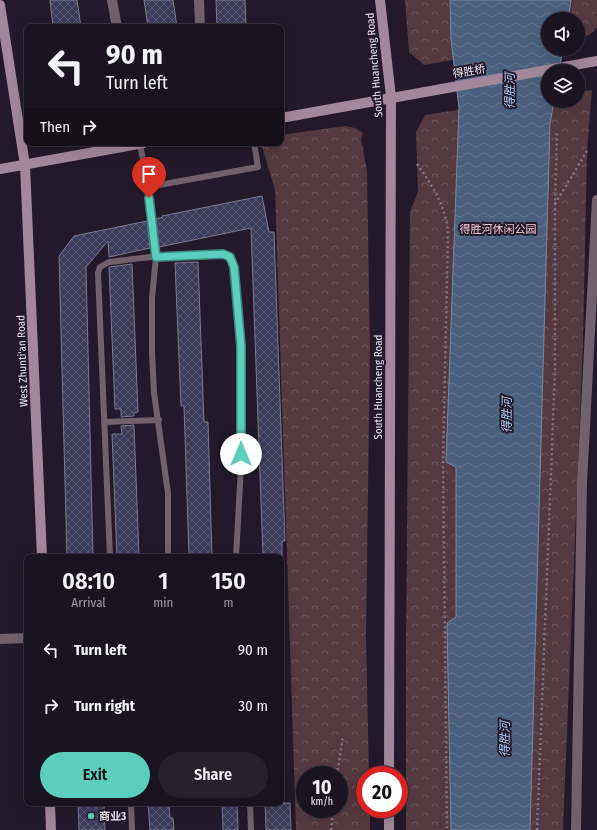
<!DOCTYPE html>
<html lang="en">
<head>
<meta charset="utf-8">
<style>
  body { margin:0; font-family:"Fira Sans Condensed","Noto Sans SC",sans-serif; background:#27202d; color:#f1f3f6; height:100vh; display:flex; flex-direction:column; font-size:15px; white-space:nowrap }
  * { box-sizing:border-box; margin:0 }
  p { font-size:13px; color:#9f9ea5 }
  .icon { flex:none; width:22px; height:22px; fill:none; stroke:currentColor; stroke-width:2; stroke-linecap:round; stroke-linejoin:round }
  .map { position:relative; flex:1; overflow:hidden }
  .panel { position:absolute; left:24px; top:554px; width:260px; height:252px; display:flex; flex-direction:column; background:#1a1320; border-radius:8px; box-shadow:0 4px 16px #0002,0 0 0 1px #38323e }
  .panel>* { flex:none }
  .hud { position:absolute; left:24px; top:24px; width:260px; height:122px; border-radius:8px; box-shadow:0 4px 16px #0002,0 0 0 1px #38323e; background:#1a1320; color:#f1f3f6; overflow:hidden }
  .fabs { position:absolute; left:541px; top:12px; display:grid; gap:8px }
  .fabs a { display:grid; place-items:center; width:44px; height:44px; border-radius:50%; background:#1a1320; box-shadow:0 4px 16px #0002,0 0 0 1px #38323e; font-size:20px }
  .speed { position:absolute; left:296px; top:766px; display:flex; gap:8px; font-size:20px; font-weight:700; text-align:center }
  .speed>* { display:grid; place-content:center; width:52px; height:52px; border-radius:50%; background:#1a1320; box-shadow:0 4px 16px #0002,0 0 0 1px #38323e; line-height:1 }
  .speed small { font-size:10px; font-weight:400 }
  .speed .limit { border:6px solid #d22; background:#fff; color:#111 }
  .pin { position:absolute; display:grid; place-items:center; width:34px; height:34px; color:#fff; margin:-41px -17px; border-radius:50% 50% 50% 0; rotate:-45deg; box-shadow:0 0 4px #0007 }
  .pin .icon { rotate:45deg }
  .me { position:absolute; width:44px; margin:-22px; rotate:0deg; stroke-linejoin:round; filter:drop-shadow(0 0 3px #0008) }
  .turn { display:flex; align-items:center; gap:14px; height:84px; padding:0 16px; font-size:18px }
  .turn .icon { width:52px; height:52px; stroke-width:2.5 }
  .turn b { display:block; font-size:28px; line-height:34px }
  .then { display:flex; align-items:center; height:38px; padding:0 16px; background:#0003; gap:8px; font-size:15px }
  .eta { display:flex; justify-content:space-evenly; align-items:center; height:68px; text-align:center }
  .eta b { font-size:24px; font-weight:600; line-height:28px }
  .button { display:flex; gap:8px; margin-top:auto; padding:8px 16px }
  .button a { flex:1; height:46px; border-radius:24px; background:#5bcebc; color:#111; font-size:16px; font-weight:600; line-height:46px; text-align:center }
  .button a+a { background:#27202d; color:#f1f3f6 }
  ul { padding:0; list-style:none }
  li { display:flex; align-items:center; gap:12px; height:56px; padding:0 16px }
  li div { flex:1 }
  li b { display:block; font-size:15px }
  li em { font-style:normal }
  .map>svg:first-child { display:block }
  .park { fill:url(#park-crowns); fill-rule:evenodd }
  .water { fill:url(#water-waves); stroke:#7b88a2 }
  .building { fill:url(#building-cross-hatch); stroke:#7b7b93 }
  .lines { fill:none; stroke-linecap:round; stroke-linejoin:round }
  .path { stroke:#807887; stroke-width:2.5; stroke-dasharray:2 3; stroke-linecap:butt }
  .lane { stroke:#71616c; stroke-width:6 }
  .street { stroke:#71616c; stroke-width:10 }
  .secondary { stroke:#a1889a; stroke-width:10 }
  .route-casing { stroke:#3b867a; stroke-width:10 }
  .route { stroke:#5bcebc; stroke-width:7 }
  .poi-dot { fill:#5bcebc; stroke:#23192a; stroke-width:1.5 }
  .labels { text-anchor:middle; stroke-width:4; stroke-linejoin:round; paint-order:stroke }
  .street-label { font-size:11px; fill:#ece6f2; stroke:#23192a }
  .park-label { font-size:11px; fill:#f6c9d4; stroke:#23192a }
  .poi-label { font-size:11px; font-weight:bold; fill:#ece6f2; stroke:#23192a; text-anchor:start }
  .water-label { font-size:12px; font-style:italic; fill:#afcbf7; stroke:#23192a }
</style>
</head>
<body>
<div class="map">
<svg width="597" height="830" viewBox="0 0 597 830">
  <defs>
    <pattern id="park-crowns" width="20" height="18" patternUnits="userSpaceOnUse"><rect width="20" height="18" fill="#543940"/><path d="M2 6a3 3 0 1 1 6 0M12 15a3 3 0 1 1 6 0" fill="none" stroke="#6d565c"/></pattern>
    <pattern id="water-waves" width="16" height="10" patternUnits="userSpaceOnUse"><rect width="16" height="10" fill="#4b607f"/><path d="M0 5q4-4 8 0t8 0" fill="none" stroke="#657792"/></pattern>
    <pattern id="building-cross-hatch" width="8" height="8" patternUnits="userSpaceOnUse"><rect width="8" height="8" fill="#3c3b5c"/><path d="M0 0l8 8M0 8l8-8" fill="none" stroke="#585774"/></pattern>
  </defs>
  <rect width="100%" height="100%" fill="#23192a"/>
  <path class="park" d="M405,0H597V28L589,35L578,37V19H548V43L424,65L409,52Z
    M592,90L587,151L583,342L563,830H406V638L410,212L418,192L416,132L425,115L548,96V101H578V92Z
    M345,126L355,128L363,133L361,139L367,171L370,347L366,636L369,775H365V809H370V830H296L275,190L261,143H281V135ZM305,775H339V809H305Z"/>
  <path class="water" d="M450,0H571L568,19H548V49H563L559,71H548V101H554L550,124L530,830H451L447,623L456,617V467L446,462L459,108L451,39Z"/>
  <path class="building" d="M50,0H77L81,27H53Z
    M144,0H173L177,27H148Z
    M216,0H245L246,27H217Z
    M262,196L269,232H274L285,541H282V557H263L251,228L159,247L156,219L163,217L162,216Z
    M147,221L150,248L109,257L108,241L86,267L93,557H67L59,256L74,236Z
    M198,262L204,422H208L212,557H189L184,406H181L175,263Z
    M132,264L138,412L134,413V416L121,417V409H115L109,267Z
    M134,425L139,557H117L112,434H122L121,426Z
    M78,803H104L105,830H79Z
    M148,803H169L170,818H173L174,830H150Z
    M222,803H237L238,830H223Z
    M265,803H290L291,830H266Z"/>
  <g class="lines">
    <path class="path" d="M417,164C432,185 445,205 448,231L443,460L447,830
      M555,204L587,151
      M337,775L343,736
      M331,830L333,809
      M537,830L555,370V205L557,132"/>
    <path class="lane" d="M140,144L148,187L258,167L254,143
      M148,187L156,257L152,298V353L154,393L168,493V557
      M104,422L159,420
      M110,557L98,273L100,267L109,262C136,259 207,248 230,257L234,267L241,346V467L236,557
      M131,803L132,830
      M250,803L251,830"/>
    <path class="street" d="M112,0L117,27
      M199,0L200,27
      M0,639L27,638
      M576,830L582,483L597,200"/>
    <path class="secondary" d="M380,0L391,97L389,775
      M0,5L25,165L42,557
      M281,118L597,61
      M0,169L144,143
      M50,803L51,830
      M389,830V809"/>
  </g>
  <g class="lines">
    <g class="route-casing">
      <path id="route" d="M149,198L156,257L223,254L230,257L234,267L241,346V454"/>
    </g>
    <use href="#route" class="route"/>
  </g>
  <circle class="poi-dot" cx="91" cy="816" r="4"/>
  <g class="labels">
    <g class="street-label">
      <text transform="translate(374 65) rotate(-95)" y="4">South Huancheng Road</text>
      <text transform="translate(469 71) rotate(-10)" y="4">得胜桥</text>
      <text transform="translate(22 361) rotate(-92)" y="4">West Zhunti'an Road</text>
      <text transform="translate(378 387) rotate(-90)" y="4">South Huancheng Road</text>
    </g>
    <g class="park-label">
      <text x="498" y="233">得胜河休闲公园</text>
    </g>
    <g class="poi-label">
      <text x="99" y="820">商业3</text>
    </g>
    <g class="water-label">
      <text transform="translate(510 91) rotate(-90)" y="4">得胜河</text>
      <text transform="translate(507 415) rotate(-90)" y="4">得胜河</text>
      <text transform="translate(505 739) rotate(-90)" y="4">得胜河</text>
    </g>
  </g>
</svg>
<div class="fabs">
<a><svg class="icon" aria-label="sound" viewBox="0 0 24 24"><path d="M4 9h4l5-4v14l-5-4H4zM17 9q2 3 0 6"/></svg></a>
<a><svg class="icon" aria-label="layers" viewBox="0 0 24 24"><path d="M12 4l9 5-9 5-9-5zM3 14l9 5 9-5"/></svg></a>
</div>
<div class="speed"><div>10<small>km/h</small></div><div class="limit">20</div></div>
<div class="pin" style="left:149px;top:198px;background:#d93025"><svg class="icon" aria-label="arrive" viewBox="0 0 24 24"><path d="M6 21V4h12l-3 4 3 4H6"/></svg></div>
<svg class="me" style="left:241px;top:454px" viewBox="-20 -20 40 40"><circle r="19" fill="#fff"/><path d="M0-13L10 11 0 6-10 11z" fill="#5bcebc"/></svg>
<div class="hud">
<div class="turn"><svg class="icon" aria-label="left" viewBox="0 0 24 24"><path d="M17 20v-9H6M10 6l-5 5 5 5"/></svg><div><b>90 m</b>Turn left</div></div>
<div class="then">Then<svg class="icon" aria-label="right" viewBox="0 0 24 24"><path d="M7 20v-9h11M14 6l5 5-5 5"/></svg></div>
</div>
<section class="panel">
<div class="eta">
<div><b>08:10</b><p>Arrival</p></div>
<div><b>1</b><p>min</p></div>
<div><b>150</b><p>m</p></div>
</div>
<ul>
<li><svg class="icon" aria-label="left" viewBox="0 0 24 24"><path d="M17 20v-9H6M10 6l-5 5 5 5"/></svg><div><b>Turn left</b></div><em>90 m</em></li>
<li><svg class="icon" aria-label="right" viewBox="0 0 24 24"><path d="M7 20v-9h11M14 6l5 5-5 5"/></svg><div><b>Turn right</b></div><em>30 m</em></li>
</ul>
<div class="button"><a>Exit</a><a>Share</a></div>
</section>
</div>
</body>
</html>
